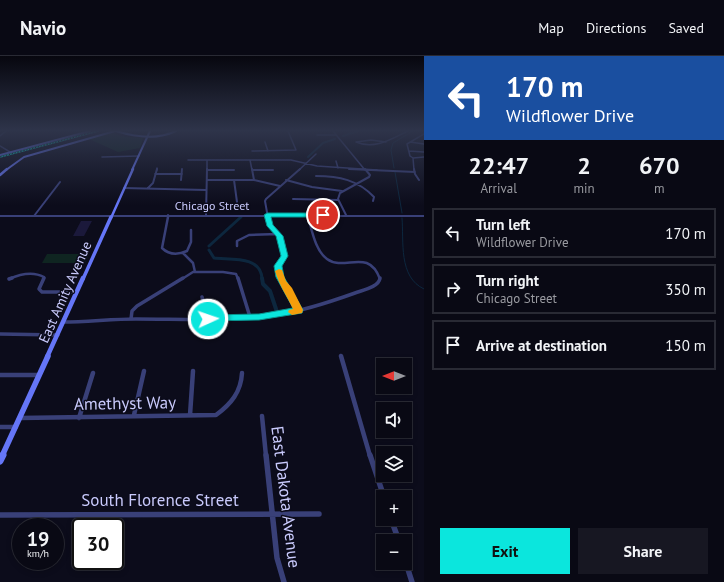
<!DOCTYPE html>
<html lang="en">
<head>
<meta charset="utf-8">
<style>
  body { margin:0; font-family:"PT Sans",sans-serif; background:#171722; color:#f1f3f6; height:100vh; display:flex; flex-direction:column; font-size:15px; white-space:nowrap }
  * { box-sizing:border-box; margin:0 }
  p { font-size:13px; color:#999aa0 }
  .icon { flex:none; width:22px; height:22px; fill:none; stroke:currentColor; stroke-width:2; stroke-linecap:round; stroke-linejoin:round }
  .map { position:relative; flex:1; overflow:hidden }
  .panel { display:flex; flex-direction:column; background:#090914; width:300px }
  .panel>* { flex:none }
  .top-card { background:#1a4fa0; color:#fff; overflow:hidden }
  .needle { width:26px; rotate:270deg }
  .controls { position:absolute; left:376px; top:302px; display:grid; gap:8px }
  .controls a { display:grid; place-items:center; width:36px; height:36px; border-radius:0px; background:#090914; box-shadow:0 2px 6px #0003,0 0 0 1px #292a34; font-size:20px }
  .speed { position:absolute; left:12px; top:462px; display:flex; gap:8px; font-size:20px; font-weight:700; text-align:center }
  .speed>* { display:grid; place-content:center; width:52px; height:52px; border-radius:50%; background:#090914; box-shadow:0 2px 6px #0003,0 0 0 1px #292a34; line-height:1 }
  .speed small { font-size:10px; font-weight:400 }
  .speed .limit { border:2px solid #111; border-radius:6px; background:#fff; color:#111 }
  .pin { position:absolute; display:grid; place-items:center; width:34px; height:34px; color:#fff; margin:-17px; border:2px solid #fff; border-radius:50%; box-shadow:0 1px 4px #0007 }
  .me { position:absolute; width:44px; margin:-22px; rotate:87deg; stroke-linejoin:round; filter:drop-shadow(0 0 3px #0008) }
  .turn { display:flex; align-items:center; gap:14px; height:84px; padding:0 16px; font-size:18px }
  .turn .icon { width:52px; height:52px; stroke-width:2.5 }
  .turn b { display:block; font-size:28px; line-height:34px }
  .eta { display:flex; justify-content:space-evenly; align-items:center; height:68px; text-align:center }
  .eta b { font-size:24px; font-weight:700; line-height:28px }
  .primary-button { display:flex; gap:8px; margin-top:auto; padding:8px 16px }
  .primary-button a { flex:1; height:46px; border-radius:0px; background:#0be6dd; color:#111; font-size:16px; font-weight:700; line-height:46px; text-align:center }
  .primary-button a+a { background:#171722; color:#f1f3f6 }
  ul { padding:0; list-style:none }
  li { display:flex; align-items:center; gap:12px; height:50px; margin:0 8px 6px; padding:0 8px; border:2px solid #292a34; border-radius:0px }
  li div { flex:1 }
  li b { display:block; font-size:15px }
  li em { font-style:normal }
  header { display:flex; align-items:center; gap:24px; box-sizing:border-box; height:56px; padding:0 20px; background:#090914; border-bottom:1px solid #292a34 }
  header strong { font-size:19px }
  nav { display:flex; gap:22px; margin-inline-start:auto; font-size:14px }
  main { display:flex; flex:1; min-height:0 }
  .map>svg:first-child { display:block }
  .green { fill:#0f2521 }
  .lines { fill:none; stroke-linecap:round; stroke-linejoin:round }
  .stream { stroke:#0d273e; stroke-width:1 }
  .canal-far2 { stroke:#0d273e; stroke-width:2 }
  .canal-far1 { stroke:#0d273e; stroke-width:3 }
  .canal { stroke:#0d273e; stroke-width:4 }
  .building { fill:#1b193b }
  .street-far5 { stroke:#394078; stroke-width:1.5 }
  .street-far4 { stroke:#394078; stroke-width:2 }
  .street-far3 { stroke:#394078; stroke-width:2.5 }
  .street-far2 { stroke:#394078; stroke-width:3.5 }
  .street-far1 { stroke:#394078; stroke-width:4.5 }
  .street { stroke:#394078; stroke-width:5.5 }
  .secondary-far5 { stroke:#6576f7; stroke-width:2 }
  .secondary-far4 { stroke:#6576f7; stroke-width:2.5 }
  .secondary-far3 { stroke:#6576f7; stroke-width:3.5 }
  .secondary-far2 { stroke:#6576f7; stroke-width:4.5 }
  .secondary-far1 { stroke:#6576f7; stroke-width:5.5 }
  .secondary { stroke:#6576f7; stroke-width:7 }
  .rail-casing { stroke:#0be6dd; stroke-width:1.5 }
  .rail { stroke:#0c0c1b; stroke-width:1; stroke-dasharray:1.5; stroke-linecap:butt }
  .route { fill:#0be6dd; stroke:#079690 }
  .slow { fill:#f59e0b }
  .labels { text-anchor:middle; stroke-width:3; stroke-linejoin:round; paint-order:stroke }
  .far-street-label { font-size:12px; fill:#c9cafc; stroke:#0c0c1b }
  .street-label { font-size:14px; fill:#c9cafc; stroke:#0c0c1b }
  .near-street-label { font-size:17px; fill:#c9cafc; stroke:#0c0c1b }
</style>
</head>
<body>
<header>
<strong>Navio</strong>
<nav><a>Map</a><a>Directions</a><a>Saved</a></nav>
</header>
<main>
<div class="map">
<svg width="424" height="526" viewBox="0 0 424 526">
  <rect width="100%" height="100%" fill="#0c0c1b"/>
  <path class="green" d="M111,77L126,81L143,82L140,92L118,96L89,83Z
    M47,198H89L85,207H42Z"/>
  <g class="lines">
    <path class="stream" d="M394,112L391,94L393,87L413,75
      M395,116L402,157
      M402,162C404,185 398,221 424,233"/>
    <path class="canal-far2" d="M343,80L358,75
      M308,101L323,87L335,83"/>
    <path class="canal-far1" d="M209,190L241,161
      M209,194L214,202C230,204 261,199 262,223"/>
    <path class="canal" d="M262,222L263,228L270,235L277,256"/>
  </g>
  <path class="building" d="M81,165H92L84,180H73Z"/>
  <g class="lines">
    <path class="street-far5" d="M333,75L365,114
      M317,79H336
      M0,80L6,75
      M265,86L268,95
      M356,86C375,94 391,83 408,75
      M356,86L371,84L386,86
      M410,86L424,88
      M0,90L10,96
      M252,95L296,94L288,75
      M409,95L424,96
      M102,101L139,100
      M413,102L424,101
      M188,104H291L317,110L377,114
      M250,104L252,114
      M336,105L338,112
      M157,114V112
      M207,114V104
      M299,114L316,98
      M414,114L413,102L410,100L407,88L424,78"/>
    <path class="street-far4" d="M252,113L254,124
      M349,113L415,116
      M414,113L415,118L419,124
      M207,114H234
      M253,114H273
      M155,118H182
      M316,120C339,120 358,124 374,141L373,145
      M181,124L182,113
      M207,124H254L280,130
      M234,124L237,146
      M286,124L312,131L342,135
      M124,132L206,134
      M148,132L153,127L157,113
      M293,143L338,144
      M206,159L207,113
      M307,159L308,162
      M346,159L338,143L340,137L369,121L370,119L365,113
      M0,160H424
      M34,160L60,126
      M168,162V159
      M268,162L265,145L266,143L300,113"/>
    <path class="street-far3" d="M168,161L162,192C169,199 178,199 187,195L191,186V174
      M268,161L270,170L279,180L285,200L278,210L282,223
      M308,161C312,174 315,194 327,203C345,216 368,191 380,223
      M237,190V185L249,179L278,178
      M183,197L193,207L195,216
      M9,223C20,218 33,215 44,221L43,223
      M182,223L193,216H223L236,218L238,223"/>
    <path class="street-far2" d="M44,222L39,233L42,236H76
      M238,222L250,261
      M282,222L299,255
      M9,223L12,222
      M202,241L208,263
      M131,263L132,255L137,250L183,222
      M63,266C87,266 112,263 136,263C183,263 230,266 276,259C303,255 330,246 355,237C363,234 379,231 380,222
      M0,278L58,279"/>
    <path class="street-far1" d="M341,300L370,400
      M0,319H39
      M134,359L144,315
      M190,359L193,315
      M262,360L266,400
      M20,362L216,359C231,348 241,336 242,317
      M79,362L93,317
      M0,371H16"/>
    <path class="street" d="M266,399L277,502L284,526
      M370,399L384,441
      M0,459L319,458
      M391,463L399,485
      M405,504L412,526"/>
    <path class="secondary-far5" d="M116,75C135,81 157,84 176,75
      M0,99L90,75
      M6,114L24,101L115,75
      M132,114L150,75"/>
    <path class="secondary-far4" d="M0,119L7,113
      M111,162L133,113"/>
    <path class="secondary-far3" d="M83,223L111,161"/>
    <path class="secondary-far2" d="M47,301L83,222"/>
    <path class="secondary-far1" d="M2,400L48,300"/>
    <path class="secondary" d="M0,405L3,399"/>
    <g class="rail-casing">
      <path id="rail" d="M0,101L98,75"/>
    </g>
    <use href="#rail" class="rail"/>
  </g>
  <linearGradient id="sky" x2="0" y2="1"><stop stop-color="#07070f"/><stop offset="0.5" stop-color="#2e344a"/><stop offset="1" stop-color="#2e344a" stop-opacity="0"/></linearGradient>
  <rect width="424" height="149" fill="url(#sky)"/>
  <path class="route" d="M267,157H323L327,159L323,161H271L273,169L283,180L288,200L282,210L284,221L303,254L302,257L259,264L205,265L204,263L208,259L259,258L293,252L276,221L274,210L281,200L276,180L267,170L264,159Z"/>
  <path class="slow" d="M279,213L282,214L286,225L292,232L303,254L302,257L292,259L288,256L289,254L293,253C287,240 279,229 275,215Z"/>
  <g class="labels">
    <g class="far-street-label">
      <text x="212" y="154">Chicago Street</text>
    </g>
    <g class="street-label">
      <text transform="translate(65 236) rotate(-66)" y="5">East Amity Avenue</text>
    </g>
    <g class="near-street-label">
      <text transform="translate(125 347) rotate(-1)" y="6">Amethyst Way</text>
      <text transform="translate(286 441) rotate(83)" y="6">East Dakota Avenue</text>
      <text x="160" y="450">South Florence Street</text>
    </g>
  </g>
</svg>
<div class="controls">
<a><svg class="needle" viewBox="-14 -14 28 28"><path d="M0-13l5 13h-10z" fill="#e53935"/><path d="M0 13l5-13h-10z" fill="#999aa0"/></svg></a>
<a><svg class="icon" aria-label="sound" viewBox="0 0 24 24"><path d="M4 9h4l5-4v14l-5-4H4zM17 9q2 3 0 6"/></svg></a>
<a><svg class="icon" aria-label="layers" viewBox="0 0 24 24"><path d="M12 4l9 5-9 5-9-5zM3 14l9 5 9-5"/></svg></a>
<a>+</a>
<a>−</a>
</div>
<div class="speed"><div>19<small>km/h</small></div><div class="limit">30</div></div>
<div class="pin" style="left:323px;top:159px;background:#d93025"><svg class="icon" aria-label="arrive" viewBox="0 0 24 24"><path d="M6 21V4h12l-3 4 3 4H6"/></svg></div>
<svg class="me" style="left:208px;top:263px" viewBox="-20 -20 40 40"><circle r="17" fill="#0be6dd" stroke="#fff" stroke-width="3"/><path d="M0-11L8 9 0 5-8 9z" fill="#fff"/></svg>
</div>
<section class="panel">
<div class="top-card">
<div class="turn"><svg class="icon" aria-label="left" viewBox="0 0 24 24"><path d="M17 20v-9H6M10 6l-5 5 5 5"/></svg><div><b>170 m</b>Wildflower Drive</div></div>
</div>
<div class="eta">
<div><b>22:47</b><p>Arrival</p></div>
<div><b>2</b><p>min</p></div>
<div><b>670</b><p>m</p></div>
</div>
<ul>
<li><svg class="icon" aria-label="left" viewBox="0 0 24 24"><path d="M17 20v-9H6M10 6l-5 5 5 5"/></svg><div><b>Turn left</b><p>Wildflower Drive</p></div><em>170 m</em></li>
<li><svg class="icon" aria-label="right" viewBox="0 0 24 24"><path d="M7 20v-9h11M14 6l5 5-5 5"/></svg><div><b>Turn right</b><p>Chicago Street</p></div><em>350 m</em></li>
<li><svg class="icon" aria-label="arrive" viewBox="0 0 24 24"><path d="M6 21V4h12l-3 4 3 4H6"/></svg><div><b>Arrive at destination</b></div><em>150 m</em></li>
</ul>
<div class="primary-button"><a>Exit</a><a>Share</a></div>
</section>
</main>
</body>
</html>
